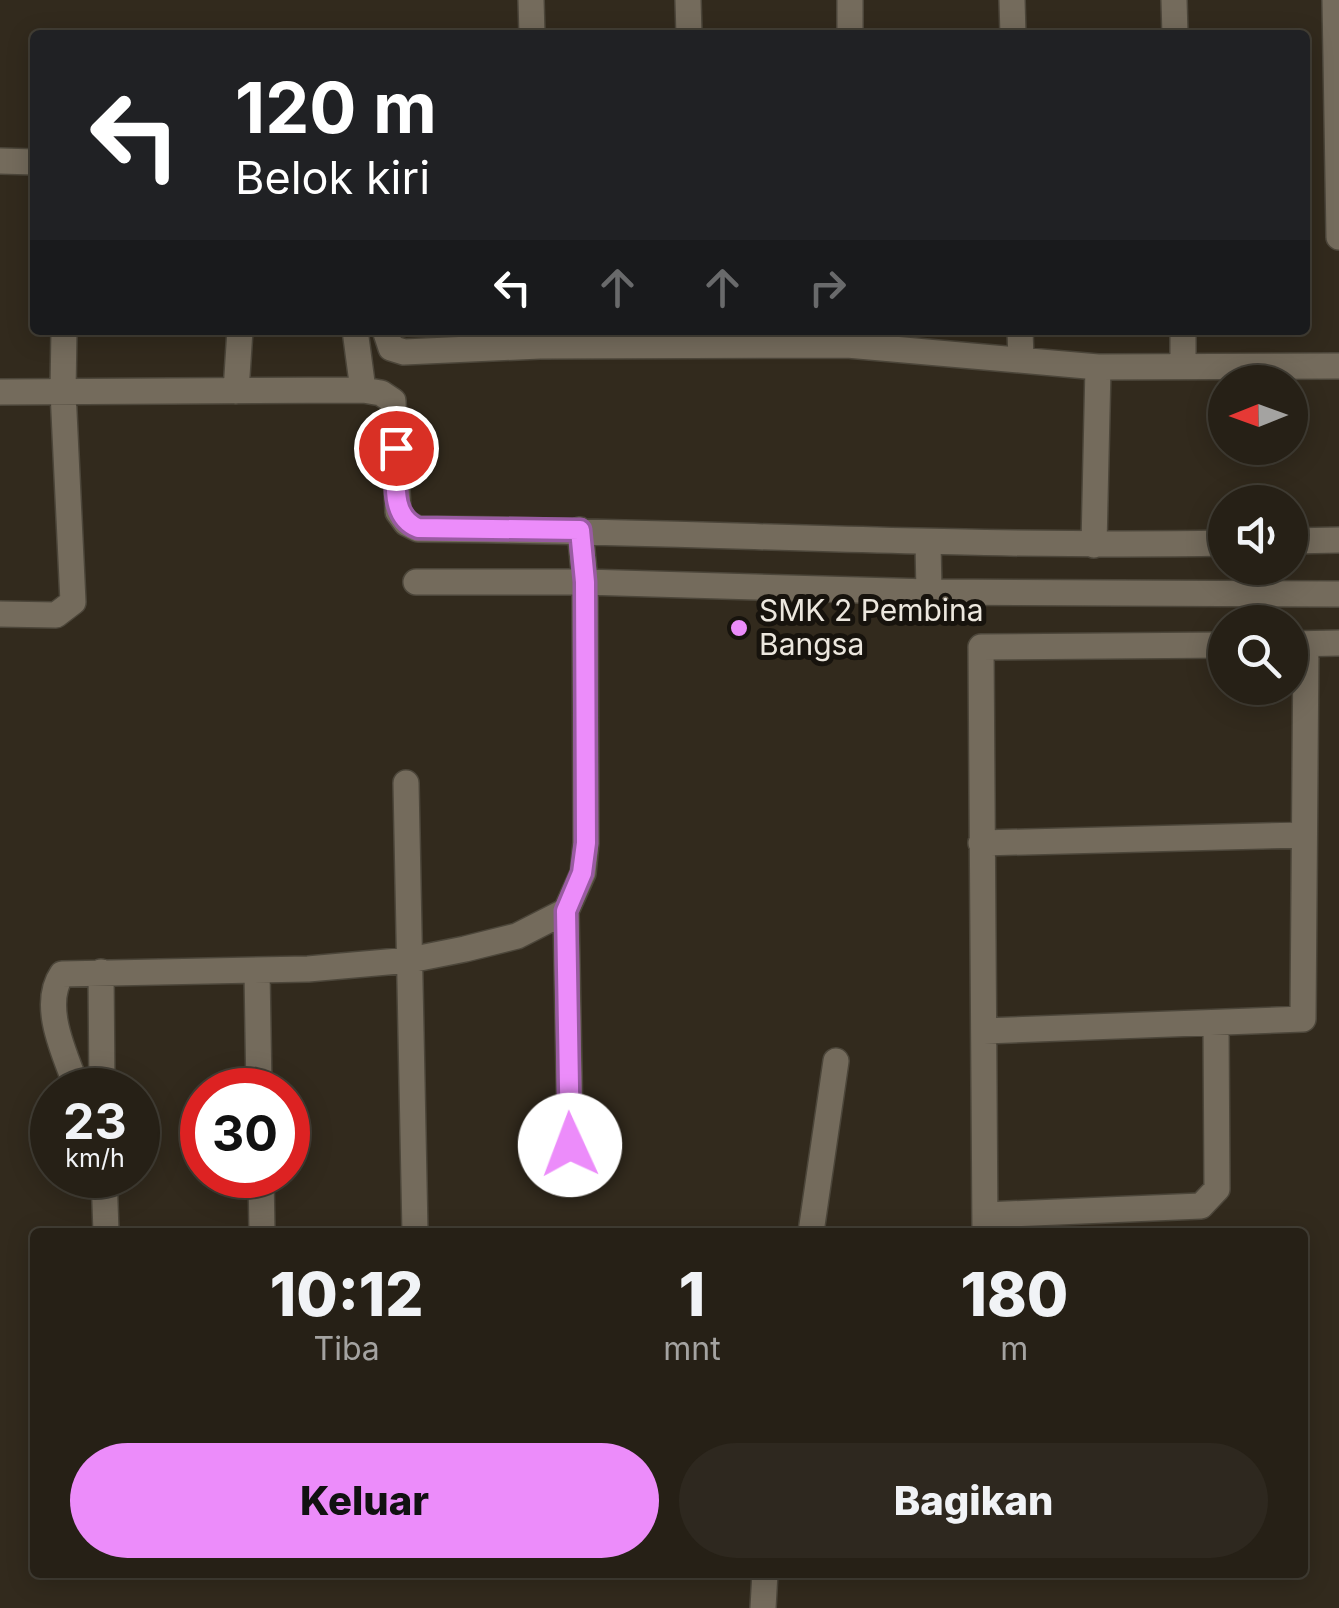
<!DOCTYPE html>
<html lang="id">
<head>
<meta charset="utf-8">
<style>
  body { margin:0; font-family:Inter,sans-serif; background:#2e281f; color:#f1f3f6; height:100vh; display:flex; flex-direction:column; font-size:38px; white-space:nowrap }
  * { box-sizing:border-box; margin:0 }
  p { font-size:32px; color:#a4a3a1 }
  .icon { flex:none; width:55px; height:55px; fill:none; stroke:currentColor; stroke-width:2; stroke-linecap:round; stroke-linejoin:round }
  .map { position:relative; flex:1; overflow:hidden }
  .details { position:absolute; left:30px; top:1228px; width:1278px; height:350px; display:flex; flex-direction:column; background:#262016; border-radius:10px; box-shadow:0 5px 25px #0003,0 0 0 2px #423e35 }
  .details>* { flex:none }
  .hud { position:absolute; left:30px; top:30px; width:1280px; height:305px; border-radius:10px; box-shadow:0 5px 25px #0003,0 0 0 2px #423e35; background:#202124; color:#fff; overflow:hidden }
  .needle { width:65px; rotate:269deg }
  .tools { position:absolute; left:1208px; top:365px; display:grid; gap:20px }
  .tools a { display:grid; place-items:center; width:100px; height:100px; border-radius:50%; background:#262016; box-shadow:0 5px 25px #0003,0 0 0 2px #423e35; font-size:50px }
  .speed { position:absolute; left:30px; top:1068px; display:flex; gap:20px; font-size:50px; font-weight:700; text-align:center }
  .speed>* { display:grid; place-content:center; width:130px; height:130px; border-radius:50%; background:#262016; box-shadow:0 5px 25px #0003,0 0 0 2px #423e35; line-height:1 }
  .speed small { font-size:25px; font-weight:400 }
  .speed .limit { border:15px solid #d22; background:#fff; color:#111 }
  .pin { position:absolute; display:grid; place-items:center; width:85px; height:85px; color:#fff; margin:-42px; border:5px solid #fff; border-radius:50%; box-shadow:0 2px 10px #0007 }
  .me { position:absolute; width:110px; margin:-55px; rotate:358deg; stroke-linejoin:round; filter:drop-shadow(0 0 8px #0008) }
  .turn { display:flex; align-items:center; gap:35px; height:210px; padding:0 40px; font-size:45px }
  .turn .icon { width:130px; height:130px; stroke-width:2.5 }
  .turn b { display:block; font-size:70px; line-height:85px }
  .lanes { display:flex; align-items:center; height:95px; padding:0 40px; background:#0003; justify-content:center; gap:50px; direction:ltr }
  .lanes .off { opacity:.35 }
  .eta { display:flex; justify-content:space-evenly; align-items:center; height:170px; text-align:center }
  .eta b { font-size:60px; font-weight:800; line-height:70px }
  .cta { display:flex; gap:20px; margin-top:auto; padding:20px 40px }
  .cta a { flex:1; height:115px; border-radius:60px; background:#ec8cfa; color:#111; font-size:40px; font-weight:800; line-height:115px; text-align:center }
  .cta a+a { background:#2e281f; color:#f1f3f6 }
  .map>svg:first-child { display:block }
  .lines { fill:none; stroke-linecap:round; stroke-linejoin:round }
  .minor-casing { stroke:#4c463a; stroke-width:28 }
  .minor { stroke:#746b5c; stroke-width:25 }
  .route-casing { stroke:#995ba2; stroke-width:25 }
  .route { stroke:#ec8cfa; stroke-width:18 }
  .poi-dot { fill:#ec8cfa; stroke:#17130d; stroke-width:4 }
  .labels { text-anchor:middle; stroke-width:10; stroke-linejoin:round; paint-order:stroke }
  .poi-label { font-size:30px; fill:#ece7de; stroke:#17130d; text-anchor:start }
</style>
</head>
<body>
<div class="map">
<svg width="1339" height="1608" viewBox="0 0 1339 1608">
  <rect width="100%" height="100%" fill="#322a1d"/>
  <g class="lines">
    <g class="minor-casing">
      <path id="minor" d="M531,0L532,35
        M688,0L689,35
        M1012,0L1013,35
        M1174,0L1175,35
        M1335,0L1339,237
        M850,35V0
        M0,161L35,162
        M355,330L363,390L381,393L393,401L398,512L406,523L418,529C687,531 956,548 1225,543
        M385,330L391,348L404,352L540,346
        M539,330L540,346L847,345L1098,367L1094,545
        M1020,330L1021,360
        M1183,330V366
        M1098,367L1339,366
        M236,391L240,330
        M0,392L363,390
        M1290,541L1339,540
        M928,543L929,592
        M416,582H585L929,592L1339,594
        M0,614L56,615L73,602L63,391L64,330
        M1290,644L1339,643
        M406,783L415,1232
        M981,843L1303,835
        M566,911L571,1179
        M101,972L102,1090
        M257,972L259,1090
        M984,1031L1303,1019L1306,644
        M78,1090C66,1057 40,1006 62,974L308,969L410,960L465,949L517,936L566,911L583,873L586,843L585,582L580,530
        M104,1175L106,1232
        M261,1175L262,1232
        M985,1215L1201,1206L1217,1189L1216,1023
        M811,1232L836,1061
        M985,1232L981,647L1225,645
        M763,1608L765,1572"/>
    </g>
    <use href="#minor" class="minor"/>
  </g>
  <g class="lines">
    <g class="route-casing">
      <path id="route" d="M396,448C397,476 388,516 418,528L580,530L585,582L586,843L582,873L566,911L570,1145"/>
    </g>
    <use href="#route" class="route"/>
  </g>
  <circle class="poi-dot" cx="739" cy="628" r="10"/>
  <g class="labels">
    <g class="poi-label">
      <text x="759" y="621">SMK 2 Pembina<tspan x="759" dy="34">Bangsa</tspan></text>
    </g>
  </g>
</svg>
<div class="tools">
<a><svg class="needle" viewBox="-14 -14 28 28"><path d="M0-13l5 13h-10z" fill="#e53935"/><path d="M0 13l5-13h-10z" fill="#a4a3a1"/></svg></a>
<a><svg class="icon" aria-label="sound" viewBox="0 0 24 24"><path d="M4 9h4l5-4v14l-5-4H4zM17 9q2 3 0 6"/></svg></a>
<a><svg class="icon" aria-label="search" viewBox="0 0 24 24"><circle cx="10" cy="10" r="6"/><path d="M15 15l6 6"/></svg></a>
</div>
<div class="speed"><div>23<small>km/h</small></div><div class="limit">30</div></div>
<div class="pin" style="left:396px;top:448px;background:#d93025"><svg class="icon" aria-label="arrive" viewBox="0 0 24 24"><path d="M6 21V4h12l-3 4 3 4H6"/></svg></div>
<svg class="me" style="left:570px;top:1145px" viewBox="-20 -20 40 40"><circle r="19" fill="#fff"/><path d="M0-13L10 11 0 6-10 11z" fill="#ec8cfa"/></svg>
<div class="hud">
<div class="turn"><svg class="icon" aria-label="left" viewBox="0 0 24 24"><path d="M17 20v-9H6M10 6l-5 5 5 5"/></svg><div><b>120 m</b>Belok kiri</div></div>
<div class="lanes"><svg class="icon" aria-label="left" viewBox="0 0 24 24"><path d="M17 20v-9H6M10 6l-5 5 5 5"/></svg><svg class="icon off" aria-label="ahead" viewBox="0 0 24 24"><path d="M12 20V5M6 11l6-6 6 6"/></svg><svg class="icon off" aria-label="ahead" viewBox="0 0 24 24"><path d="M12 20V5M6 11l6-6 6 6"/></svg><svg class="icon off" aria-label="right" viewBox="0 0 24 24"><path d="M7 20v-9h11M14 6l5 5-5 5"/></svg></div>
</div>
<section class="details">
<div class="eta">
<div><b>10:12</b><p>Tiba</p></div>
<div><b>1</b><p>mnt</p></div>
<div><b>180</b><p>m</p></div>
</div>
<div class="cta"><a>Keluar</a><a>Bagikan</a></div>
</section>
</div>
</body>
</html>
